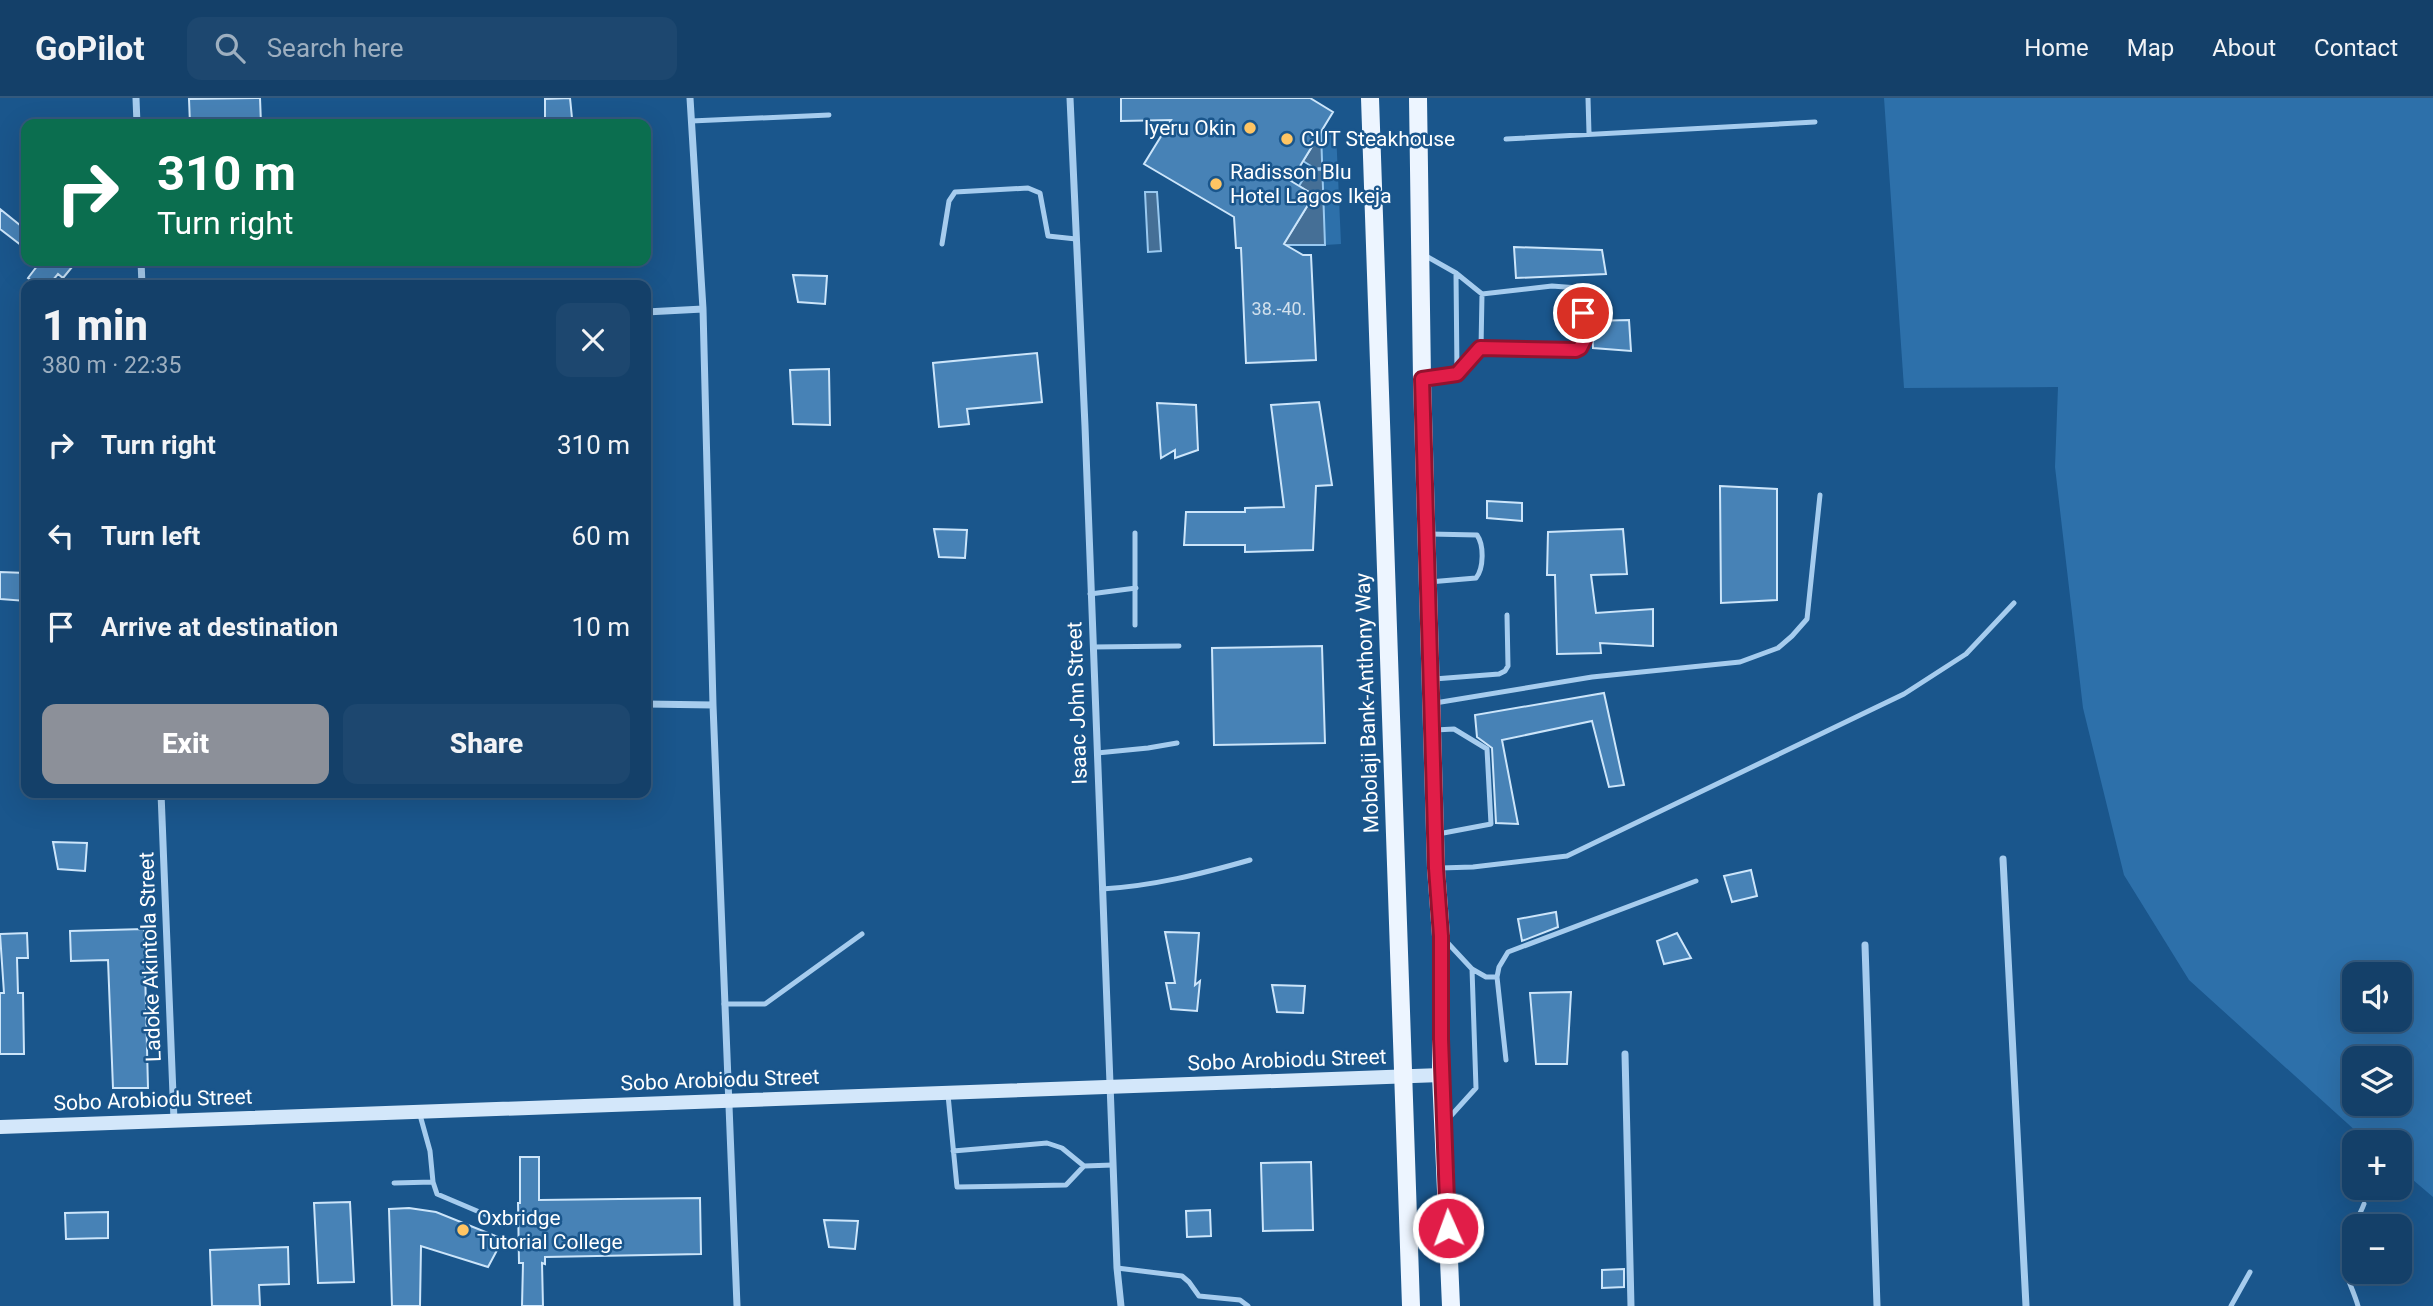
<!DOCTYPE html>
<html lang="en">
<head>
<meta charset="utf-8">
<style>
  body { margin:0; font-family:Roboto,sans-serif; background:#1d476f; color:#f1f3f6; height:100vh; display:flex; flex-direction:column; font-size:26px; white-space:nowrap }
  * { box-sizing:border-box; margin:0 }
  p { font-size:23px; color:#9dafc0 }
  .icon { flex:none; width:38px; height:38px; fill:none; stroke:currentColor; stroke-width:2; stroke-linecap:round; stroke-linejoin:round }
  .map { position:relative; flex:1; overflow:hidden }
  .drawer { position:absolute; left:21px; top:182px; width:630px; height:518px; display:flex; flex-direction:column; background:#144069; border-radius:14px; box-shadow:0 7px 28px #0002,0 0 0 2px #33597d }
  .drawer>* { flex:none }
  .hud { position:absolute; left:21px; top:21px; width:630px; height:147px; border-radius:14px; box-shadow:0 7px 28px #0002,0 0 0 2px #33597d; background:#0b6e4f; color:#fff; overflow:hidden }
  .fabs { position:absolute; left:2342px; top:864px; display:grid; gap:14px }
  .fabs a { display:grid; place-items:center; width:70px; height:70px; border-radius:14px; background:#144069; box-shadow:0 7px 28px #0002,0 0 0 2px #33597d; font-size:35px }
  .pin { position:absolute; display:grid; place-items:center; width:60px; height:60px; color:#fff; margin:-30px; border:4px solid #fff; border-radius:50%; box-shadow:0 2px 7px #0007 }
  .me { position:absolute; width:77px; margin:-38px; rotate:358deg; stroke-linejoin:round; filter:drop-shadow(0 0 5px #0008) }
  .turn { display:flex; align-items:center; gap:24px; height:147px; padding:0 21px; font-size:32px }
  .turn .icon { width:91px; height:91px; stroke-width:2.5 }
  .turn b { display:block; font-size:49px; line-height:60px }
  .round { display:grid; place-items:center; flex:none; width:74px; height:74px; border-radius:14px; background:#1d476f }
  .headline { display:flex; align-items:center; justify-content:space-between; height:119px; padding:0 21px }
  h1 { font-size:42px; font-weight:800; line-height:52px }
  .action { display:flex; gap:14px; margin-top:auto; padding:14px 21px }
  .action a { flex:1; height:80px; border-radius:14px; background:#8c9099; color:#fff; font-size:28px; font-weight:800; line-height:80px; text-align:center }
  .action a+a { background:#1d476f; color:#f1f3f6 }
  ul { padding:0; list-style:none }
  li { display:flex; align-items:center; gap:21px; height:91px; padding:0 21px }
  li div { flex:1 }
  li b { display:block; font-size:26px }
  li em { font-style:normal }
  header { display:flex; align-items:center; gap:42px; box-sizing:border-box; height:98px; padding:0 35px; background:#144069; border-bottom:2px solid #33597d }
  header strong { font-size:33px }
  nav { display:flex; gap:38px; margin-inline-start:auto; font-size:24px }
  .search { width:490px; height:63px; background:#1d476f; display:flex; align-items:center; gap:18px; box-sizing:border-box; padding:0 24px; border-radius:14px; color:#9dafc0; font-size:26px }
  .map>svg:first-child { display:block }
  .green { fill:#2d70aa; fill-rule:evenodd }
  .water { fill:#456f96; stroke:#99c9f0; stroke-width:2 }
  .building { fill:#4782b6; stroke:#cce5fa; stroke-width:2 }
  .lines { fill:none; stroke-linecap:round; stroke-linejoin:round }
  .path { stroke:#a6ccee; stroke-width:3.5; stroke-dasharray:3.5 5; stroke-linecap:butt }
  .lane { stroke:#a6ccee; stroke-width:5 }
  .street { stroke:#a6ccee; stroke-width:7 }
  .secondary { stroke:#d3e7fa; stroke-width:14 }
  .primary { stroke:#edf5ff; stroke-width:18 }
  .route-casing { stroke:#92132f; stroke-width:18 }
  .route { stroke:#e11d48; stroke-width:12 }
  .poi-dot { fill:#ffc563; stroke:#1a568c; stroke-width:2.5 }
  .labels { text-anchor:middle; stroke-width:5; stroke-linejoin:round; paint-order:stroke }
  .number-label { font-size:18px; fill:#d1e0ed }
  .poi-label { font-size:21px; fill:#fff; stroke:#1a568c; text-anchor:start }
  .street-label { font-size:21px; fill:#fff; stroke:#1a568c }
</style>
</head>
<body>
<header>
<strong>GoPilot</strong>
<div class="search"><svg class="icon" aria-label="search" viewBox="0 0 24 24"><circle cx="10" cy="10" r="6"/><path d="M15 15l6 6"/></svg>Search here</div>
<nav><a>Home</a><a>Map</a><a>About</a><a>Contact</a></nav>
</header>
<div class="map">
<svg width="2433" height="1208" viewBox="0 0 2433 1208">
  <rect width="100%" height="100%" fill="#1a568c"/>
  <path class="green" d="M1884,0H2433V1099L2399,1070V1045H2369L2189,882L2124,777L2083,610L2055,369L2058,289L1904,290ZM2354,877H2399V922H2354ZM2354,961H2399V1006H2354Z
    M1336,33L1341,146L1325,147L1321,34Z"/>
  <path class="water" d="M1321,34L1325,147H1283L1314,97L1299,88L1311,68L1303,63Z
    M1145,94H1157L1161,153L1148,154Z"/>
  <path class="building" d="M260,0L261,26H190L189,1Z
    M570,0L572,20H545V1Z
    M1121,0H1310L1333,14L1291,83L1314,97L1284,146L1303,157H1311L1316,262L1246,265L1241,150H1236L1234,119L1144,66L1171,22L1121,23Z
    M0,111L26,132V151L0,131Z
    M1514,149L1602,152L1606,176L1516,180Z
    M41,163H77L63,180L58,176L49,187H37L28,180Z
    M793,177L827,178L825,206L798,204Z
    M1629,222L1631,253L1593,250L1592,223Z
    M1037,255L1042,304L967,311L969,326L939,329L933,265Z
    M829,271L830,327L793,326L790,272Z
    M1319,304L1332,387L1316,388L1313,452L1245,454V447H1184L1186,414H1245V410L1284,409L1271,307Z
    M1157,305L1196,307L1198,352L1175,360V352L1161,360Z
    M1720,388L1777,391V502L1721,505Z
    M1487,403L1522,405V423L1487,420Z
    M934,431L967,432L965,460L939,459Z
    M1623,431L1627,476L1591,477L1596,515L1653,511V548L1600,545L1601,555L1557,556L1555,477H1547L1548,434Z
    M0,474L26,475V503L0,501Z
    M1322,548L1325,645L1214,647L1212,550Z
    M1604,595L1624,687L1609,689L1592,623L1502,642L1518,726L1496,725L1492,650L1477,639L1475,617Z
    M53,744L87,745L85,773L58,771Z
    M1751,772L1757,798L1732,804L1724,778Z
    M1556,814L1558,829L1522,843L1518,821Z
    M144,831L148,990H113L108,862L71,863L70,833Z
    M1165,834L1199,835L1195,887L1200,883L1197,913L1171,911L1166,885H1175Z
    M27,835L28,860H17L18,895H23L24,956H0V895H4L0,836Z
    M1677,835L1691,860L1664,866L1657,843Z
    M1272,887L1305,888L1303,915L1277,914Z
    M1571,894L1567,966H1536L1530,895Z
    M520,1059H539V1102L700,1100L701,1156L545,1159V1166L542,1165L543,1208H522L523,1165H519L518,1105H520Z
    M1311,1064L1313,1132L1263,1133L1261,1065Z
    M350,1104L354,1184L318,1185L314,1105Z
    M409,1110L436,1114L503,1141L488,1169L421,1148L420,1208H392L389,1111Z
    M1210,1112L1211,1138L1187,1139L1186,1113Z
    M108,1114V1140L66,1141L65,1115Z
    M824,1122L858,1123L855,1151L829,1149Z
    M288,1149L289,1186L259,1187L260,1208H212L210,1152Z
    M1624,1171V1189L1602,1190V1172Z"/>
  <g class="lines">
    <path class="path" d="M1309,71H1322"/>
    <path class="lane" d="M1588,0L1589,35
      M691,23L829,17
      M1506,41L1815,24
      M942,146L949,103L955,94L1028,90L1040,95L1048,138L1076,141
      M1456,175L1457,276
      M1481,250L1570,254L1580,250C1586,239 1585,201 1578,190L1552,188L1482,196
      M1425,281L1457,276L1481,250L1482,196L1456,175L1426,158
      M1429,484L1476,480C1484,470 1484,447 1477,437L1430,436
      M1090,496L1136,490
      M1135,527V435
      M1093,549L1179,548
      M1434,581L1499,576L1505,573L1508,568L1507,517
      M1435,605L1592,579L1740,564L1778,550L1792,538L1807,521L1820,397
      M1435,632L1454,631L1487,651L1491,726L1438,736
      M1097,655L1148,650L1177,645
      M1440,770L1473,769L1567,758L1904,596L1966,556L2014,505
      M1102,791C1153,788 1201,776 1250,762
      M1445,842L1472,871L1476,990L1448,1021
      M1472,871L1486,879H1497L1506,962
      M1497,879L1499,869L1508,854L1696,783
      M724,906H765L862,836
      M948,997L957,1089L1066,1087L1084,1068
      M420,1017L430,1053L433,1084L437,1096L503,1124
      M953,1053L1047,1045L1062,1050L1084,1068L1113,1067
      M394,1085L433,1084
      M1117,1170L1182,1178L1189,1184L1199,1198L1240,1202L1248,1208
      M2231,1208L2250,1174
      M2358,1208C2355,1196 2344,1174 2343,1165C2341,1143 2357,1125 2364,1106"/>
    <path class="street" d="M136,0L137,26
      M690,0L703,211L713,607L737,1208
      M1070,0L1085,328L1117,1170L1121,1208
      M141,163L142,187
      M646,214L703,211
      M646,606L713,607
      M161,695L174,1022
      M2003,761L2026,1208
      M1865,847L1877,1208
      M1625,956L1631,1208"/>
    <path class="secondary" d="M0,1029L1441,977"/>
    <path class="primary" d="M1370,0L1411,1208
      M1418,0L1422,281L1436,770L1441,838V977L1451,1208"/>
  </g>
  <g class="lines">
    <g class="route-casing">
      <path id="route" d="M1448,1130L1441,941V838L1436,770L1422,281L1457,276L1480,250L1576,252L1580,250L1584,242L1583,215"/>
    </g>
    <use href="#route" class="route"/>
  </g>
  <g class="poi-dot">
    <circle cx="1250" cy="30" r="7"/>
    <circle cx="1287" cy="41" r="7"/>
    <circle cx="1216" cy="86" r="7"/>
    <circle cx="463" cy="1132" r="7"/>
  </g>
  <g class="labels">
    <g class="number-label">
      <text x="1279" y="217">38.-40.</text>
    </g>
    <g class="poi-label">
      <text x="1236" y="37" text-anchor="end">Iyeru Okin</text>
      <text x="1301" y="48">CUT Steakhouse</text>
      <text x="1230" y="81">Radisson Blu<tspan x="1230" dy="24">Hotel Lagos Ikeja</tspan></text>
      <text x="477" y="1127">Oxbridge<tspan x="477" dy="24">Tutorial College</tspan></text>
    </g>
    <g class="street-label">
      <text transform="translate(1077 605) rotate(-92)" y="7">Isaac John Street</text>
      <text transform="translate(1367 605) rotate(-92)" y="7">Mobolaji Bank-Anthony Way</text>
      <text transform="translate(150 859) rotate(-92)" y="7">Ladoke Akintola Street</text>
      <text transform="translate(1287 962) rotate(-2)" y="7">Sobo Arobiodu Street</text>
      <text transform="translate(720 982) rotate(-2)" y="7">Sobo Arobiodu Street</text>
      <text transform="translate(153 1002) rotate(-2)" y="7">Sobo Arobiodu Street</text>
    </g>
  </g>
</svg>
<div class="fabs">
<a><svg class="icon" aria-label="sound" viewBox="0 0 24 24"><path d="M4 9h4l5-4v14l-5-4H4zM17 9q2 3 0 6"/></svg></a>
<a><svg class="icon" aria-label="layers" viewBox="0 0 24 24"><path d="M12 4l9 5-9 5-9-5zM3 14l9 5 9-5"/></svg></a>
<a>+</a>
<a>−</a>
</div>
<div class="pin" style="left:1583px;top:215px;background:#d93025"><svg class="icon" aria-label="arrive" viewBox="0 0 24 24"><path d="M6 21V4h12l-3 4 3 4H6"/></svg></div>
<svg class="me" style="left:1448px;top:1130px" viewBox="-20 -20 40 40"><circle r="17" fill="#e11d48" stroke="#fff" stroke-width="3"/><path d="M0-11L8 9 0 5-8 9z" fill="#fff"/></svg>
<div class="hud">
<div class="turn"><svg class="icon" aria-label="right" viewBox="0 0 24 24"><path d="M7 20v-9h11M14 6l5 5-5 5"/></svg><div><b>310 m</b>Turn right</div></div>
</div>
<section class="drawer">
<div class="headline"><div><h1>1 min</h1><p>380 m · 22:35</p></div><a class="round"><svg class="icon" aria-label="close" viewBox="0 0 24 24"><path d="M6 6l12 12M18 6L6 18"/></svg></a></div>
<ul>
<li><svg class="icon" aria-label="right" viewBox="0 0 24 24"><path d="M7 20v-9h11M14 6l5 5-5 5"/></svg><div><b>Turn right</b></div><em>310 m</em></li>
<li><svg class="icon" aria-label="left" viewBox="0 0 24 24"><path d="M17 20v-9H6M10 6l-5 5 5 5"/></svg><div><b>Turn left</b></div><em>60 m</em></li>
<li><svg class="icon" aria-label="arrive" viewBox="0 0 24 24"><path d="M6 21V4h12l-3 4 3 4H6"/></svg><div><b>Arrive at destination</b></div><em>10 m</em></li>
</ul>
<div class="action"><a>Exit</a><a>Share</a></div>
</section>
</div>
</body>
</html>
